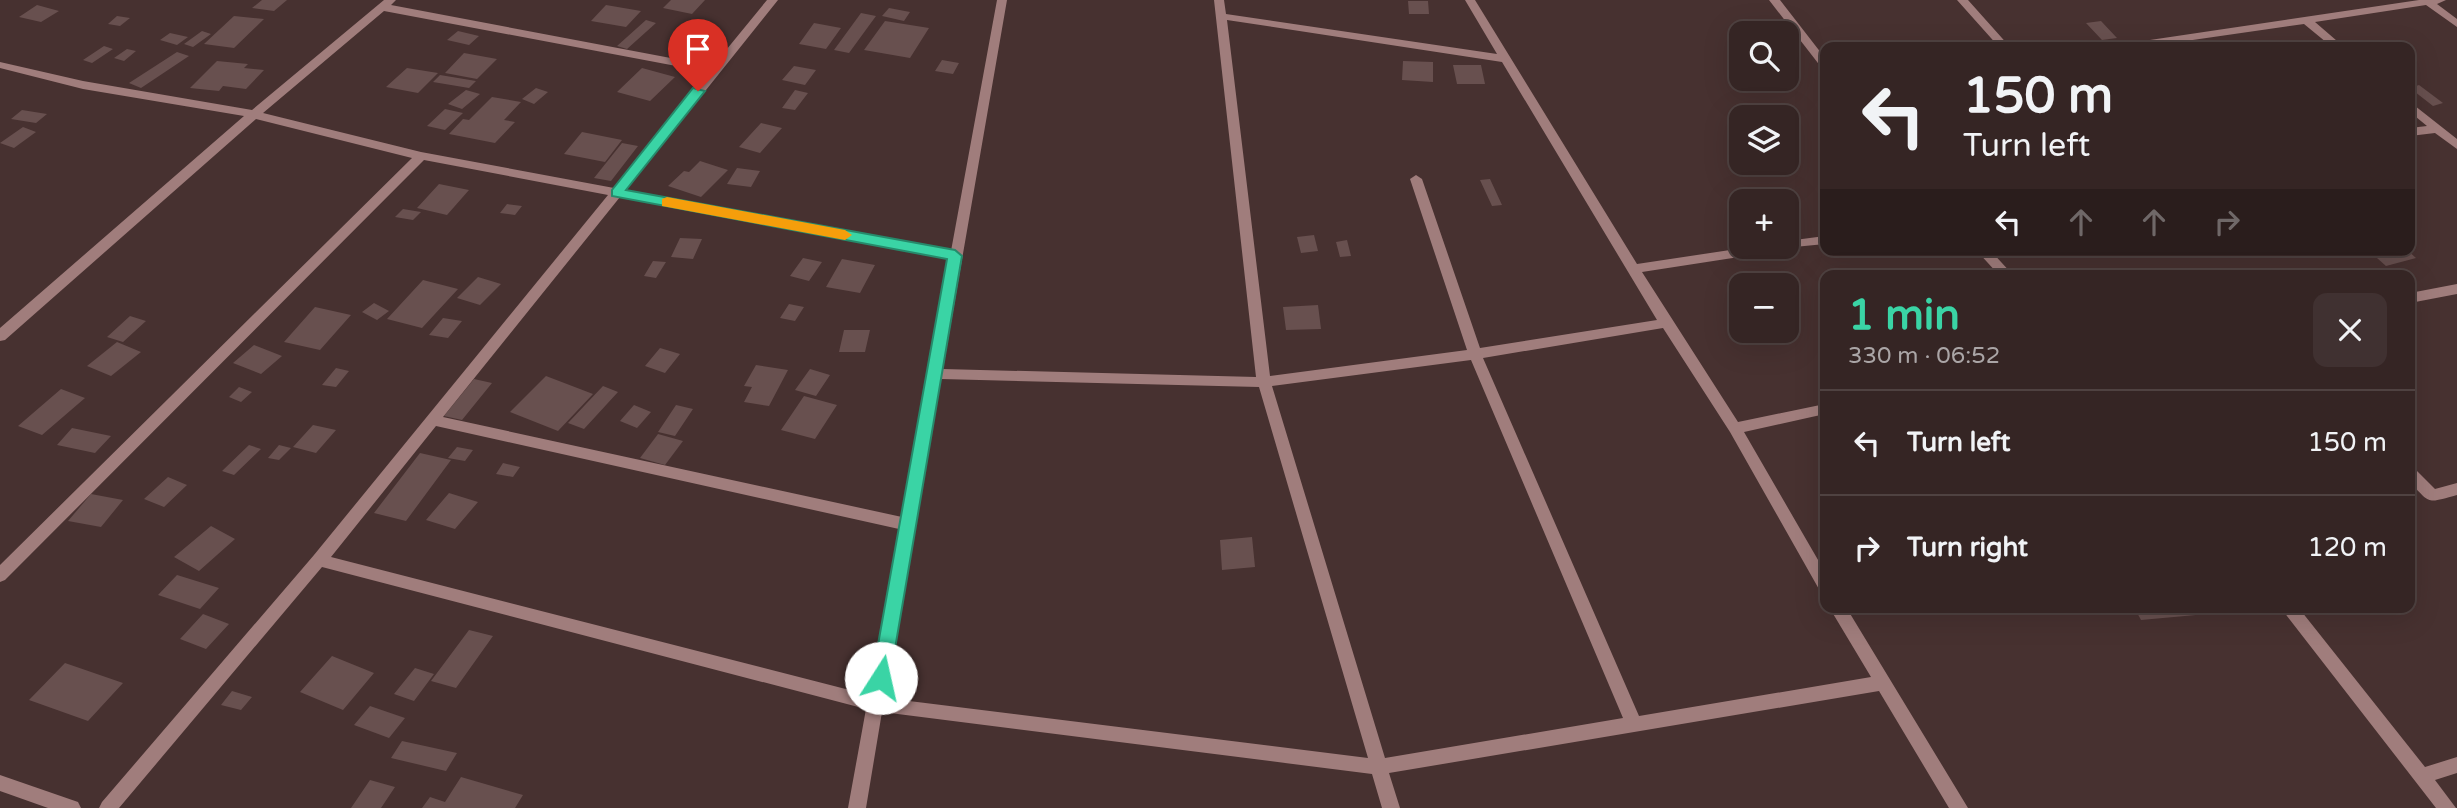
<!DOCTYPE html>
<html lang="en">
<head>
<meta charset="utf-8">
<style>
  body { margin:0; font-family:"Varela Round",sans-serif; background:#403131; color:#f1f3f6; height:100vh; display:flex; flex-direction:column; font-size:26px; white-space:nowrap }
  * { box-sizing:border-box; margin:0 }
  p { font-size:23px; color:#aaa5a6 }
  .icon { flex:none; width:38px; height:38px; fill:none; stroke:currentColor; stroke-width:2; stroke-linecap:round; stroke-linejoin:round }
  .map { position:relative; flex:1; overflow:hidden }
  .details { position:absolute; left:1820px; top:270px; width:595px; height:343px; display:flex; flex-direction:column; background:#352524; border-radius:14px; box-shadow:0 7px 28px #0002,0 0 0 2px #4f4241 }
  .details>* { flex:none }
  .top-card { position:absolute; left:1820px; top:42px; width:595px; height:214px; border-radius:14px; box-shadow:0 7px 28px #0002,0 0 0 2px #4f4241; background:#352524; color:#f1f3f6; overflow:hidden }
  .tools { position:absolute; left:1729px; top:21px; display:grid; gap:14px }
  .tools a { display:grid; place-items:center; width:70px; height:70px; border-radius:14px; background:#352524; box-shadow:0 7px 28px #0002,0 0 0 2px #4f4241; font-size:35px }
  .pin { position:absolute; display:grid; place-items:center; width:60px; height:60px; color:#fff; margin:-72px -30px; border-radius:50% 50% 50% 0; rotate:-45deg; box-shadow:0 0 7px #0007 }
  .pin .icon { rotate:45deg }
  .me { position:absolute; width:77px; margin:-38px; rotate:10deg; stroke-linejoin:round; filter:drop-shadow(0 0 5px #0008) }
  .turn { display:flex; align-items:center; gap:24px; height:147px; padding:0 28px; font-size:32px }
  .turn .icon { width:91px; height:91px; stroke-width:2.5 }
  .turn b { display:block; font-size:49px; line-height:60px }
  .lanes { display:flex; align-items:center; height:66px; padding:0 28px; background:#0003; justify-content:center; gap:35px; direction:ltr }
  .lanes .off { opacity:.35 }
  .round { display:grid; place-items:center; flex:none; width:74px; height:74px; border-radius:14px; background:#403131 }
  .summary { display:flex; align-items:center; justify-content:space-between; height:119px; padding:0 28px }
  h1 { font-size:42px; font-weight:700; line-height:52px; color:#3ad4a5 }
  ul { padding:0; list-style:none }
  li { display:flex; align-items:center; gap:21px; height:105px; padding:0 28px; border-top:2px solid #4f4241 }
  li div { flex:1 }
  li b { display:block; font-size:26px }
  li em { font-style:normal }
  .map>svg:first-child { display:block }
  .building { fill:#68504f }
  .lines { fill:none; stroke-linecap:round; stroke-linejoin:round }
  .minor { fill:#a07d7c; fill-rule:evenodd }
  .tertiary { fill:#a07d7c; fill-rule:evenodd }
  .route { fill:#3ad4a5; stroke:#268a6b; stroke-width:2 }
  .slow { fill:#f59e0b }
</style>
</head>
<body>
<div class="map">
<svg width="2457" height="808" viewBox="0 0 2457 808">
  <rect width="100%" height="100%" fill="#473130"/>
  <path class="building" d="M262,0H287L274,11L252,8Z
    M671,0H705L692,14L663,8Z
    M1408,1H1428L1429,14H1409Z
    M37,5L59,11L41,22L19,17Z
    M606,5L641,11L626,27L591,21Z
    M889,8L910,12L904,21L882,16Z
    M861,13L876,16L849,53L834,50Z
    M117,16L130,18L120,26L108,24Z
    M234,16L264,19L234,48L204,44Z
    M646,20L656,23L627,49L617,46Z
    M885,21L929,28L910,58L864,50Z
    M2101,21L2117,38L2102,40L2086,23Z
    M814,23L841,28L826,49L799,44Z
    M202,31L211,34L193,47L184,44Z
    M458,31L479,36L469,45L447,40Z
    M170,33L188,37L177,45L160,40Z
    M104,46L113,49L92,63L83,60Z
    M127,49L136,51L124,61L114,58Z
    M177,52L189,56L141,88L129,83Z
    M464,53L497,59L477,79L445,73Z
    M942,60L959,63L953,74L935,71Z
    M217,61L248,64L244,68L264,70L246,89L223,86L219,91L190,88Z
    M1403,61L1433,62V82L1402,80Z
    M1453,65H1481L1485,84H1457Z
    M794,66L816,70L805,85L782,80Z
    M407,68L438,73L418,93L386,87Z
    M642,68L675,77L650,101L617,92Z
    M440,75L476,81L469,88L433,82Z
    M2419,85L2443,103L2433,106L2410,88Z
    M536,88L548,92L534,104L522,99Z
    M466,90L480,94L462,109L448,104Z
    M795,90L808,93L795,110L782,108Z
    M492,97L521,102L504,120L515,122L495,143L449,134L463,119L469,120Z
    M445,109L463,113L445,130L427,126Z
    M22,110L47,114L36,123L11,119Z
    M761,123L782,128L760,153L739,147Z
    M23,127L36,132L14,148L0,143Z
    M582,132L622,140L605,162L564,154Z
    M622,143L638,146L611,181L594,178Z
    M700,161L728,170L701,197L668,186L684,171L689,172Z
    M737,168L760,171L751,187L727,184Z
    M1490,179L1502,205L1492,206L1480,180Z
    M439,184L469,190L447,215L417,208Z
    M507,204L522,206L515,215L500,213Z
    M403,209L421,212L413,220L395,217Z
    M1314,235L1318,251L1301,253L1297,237Z
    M680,238L702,239L693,259L671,257Z
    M1347,240L1351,256L1340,257L1336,242Z
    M2368,250H2407L2416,258L2386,266Z
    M803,258L822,262L809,281L790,276Z
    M842,259L875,265L860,293L826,287Z
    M653,261L666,262L656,278L644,276Z
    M478,277L501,284L480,305L457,298Z
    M423,280L458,289L422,328L387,319Z
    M374,303L389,311L377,320L362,312Z
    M789,304L804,307L795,321L780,318Z
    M1318,305L1321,329L1286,330L1283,307Z
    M315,307L351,315L320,350L284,342Z
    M130,316L146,321L123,342L107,337Z
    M443,318L462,321L448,338L429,335Z
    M844,330H870L865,352H839Z
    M117,342L141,352L111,376L87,366Z
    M254,345L282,356L261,374L233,363Z
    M660,348L680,354L665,373L645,366Z
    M756,365L788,370L769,406L744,402L752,387L744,386Z
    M336,368L349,371L336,387L322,385Z
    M810,369L830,375L816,396L795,390Z
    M546,376L593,394L558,431L510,412Z
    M474,379L492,383L462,420L444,416Z
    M603,386L618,392L584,429L568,423Z
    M239,387L252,392L241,402L229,397Z
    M61,389L85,398L42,435L18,426Z
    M804,396L837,405L815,439L781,430Z
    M634,405L651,412L637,428L620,421Z
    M676,405L693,409L675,436L658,432Z
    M313,425L336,430L316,453L293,447Z
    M72,428L111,436L95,453L57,445Z
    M658,434L683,441L665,465L640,458Z
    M249,445L261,449L234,475L222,471Z
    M279,445L291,448L279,460L268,458Z
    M457,447L473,450L465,461L448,458Z
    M420,453L451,460L406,521L374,513Z
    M503,463L520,467L513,477L496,474Z
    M168,477L187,485L164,507L144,499Z
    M449,493L478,502L455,529L426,520Z
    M91,494L123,500L101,527L68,521Z
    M211,526L235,539L199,571L174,557Z
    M1252,537L1255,567L1222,570L1220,540Z
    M177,575L219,588L200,609L158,595Z
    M2134,607H2192L2196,615L2141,620Z
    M203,614L229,624L206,649L180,639Z
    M469,630L493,636L456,688L431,681Z
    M332,656L374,673L343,710L300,692Z
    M65,663L123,683L88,721L29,700Z
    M415,668L434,674L414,701L394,694Z
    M232,691L252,697L241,710L221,705Z
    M370,706L405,718L389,738L354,725Z
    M402,741L457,753L446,771L391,758Z
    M461,777L523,795L515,808H422L430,797L445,802Z
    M370,780L395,787L381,808H351Z"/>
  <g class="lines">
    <path class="minor" d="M384,0H396L391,5L713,66L767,0H778L626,190L951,251L997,0H1007L943,369L1256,377L1214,0H1224L1226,14L1497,54L1465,0H1475L1637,264L1750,247H1787V241L1825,236V244L1784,248L1778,251L1642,272L1738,422L1825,404V414L1744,432L1825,572V593L1820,591L1730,432L1663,328L1483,358L1639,716L1871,677L1829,607H1846L1968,808H1949L1879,691L1389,773L1400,808H1382L1372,774L882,712L866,808H848L866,709L322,567L119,808H99L102,802L314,555L608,195L424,160L5,580L0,582V565L412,158L256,119L5,340L0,341V328L244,116L83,89L0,68V62L83,81L252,110ZM384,11L708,72L614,188L421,152L263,113ZM1227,20L1502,62L1657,320L1480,348L1422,179L1416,175L1410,179L1467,350L1270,376ZM620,197L949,259L902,517L443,417ZM1471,360L1623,718L1385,758L1272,386ZM941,379L1259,387L1368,758L885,698ZM436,426L899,529L869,695L331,557Z
      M1769,0H1780L1825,58V68L1821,67Z
      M1957,0H1968L2010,47H1999Z
      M2419,0H2446L2437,4L2457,19V27L2426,5L2315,22L2344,47H2332L2304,24L2144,47H2117L2123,44Z
      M2410,102L2457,139V149L2435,133L2410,136V128L2427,126L2410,112Z
      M1976,250H1990L2013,275H1999Z
      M2457,284V294L2410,303V293Z
      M2410,467L2415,469L2435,489L2457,483V495C2427,503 2431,505 2410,482Z
      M2280,607H2298L2425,767L2457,757V773L2435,780L2456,808H2436Z"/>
    <path class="tertiary" d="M0,775L78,802L81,808H48L0,791Z"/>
  </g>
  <path class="route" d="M693,88L705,91L626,190L955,250L962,256L890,678L887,684L881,687L874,684L872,678L947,259L612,196V190Z"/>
  <path class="slow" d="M667,197L845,230L852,235L845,240L662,206V199Z"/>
</svg>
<div class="tools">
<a><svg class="icon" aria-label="search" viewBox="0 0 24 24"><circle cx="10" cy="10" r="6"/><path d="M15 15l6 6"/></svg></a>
<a><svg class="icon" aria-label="layers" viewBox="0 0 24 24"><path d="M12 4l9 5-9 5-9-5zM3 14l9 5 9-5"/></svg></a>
<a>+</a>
<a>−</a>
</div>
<div class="pin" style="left:698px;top:91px;background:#d93025"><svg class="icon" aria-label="arrive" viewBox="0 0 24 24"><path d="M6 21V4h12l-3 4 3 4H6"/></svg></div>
<svg class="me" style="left:881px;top:678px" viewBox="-20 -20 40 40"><circle r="19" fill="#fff"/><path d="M0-13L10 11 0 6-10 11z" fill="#3ad4a5"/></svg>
<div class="top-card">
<div class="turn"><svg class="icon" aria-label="left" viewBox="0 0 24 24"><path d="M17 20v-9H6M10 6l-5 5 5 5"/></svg><div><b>150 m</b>Turn left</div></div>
<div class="lanes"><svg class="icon" aria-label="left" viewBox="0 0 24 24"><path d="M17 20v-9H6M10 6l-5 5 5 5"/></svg><svg class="icon off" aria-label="ahead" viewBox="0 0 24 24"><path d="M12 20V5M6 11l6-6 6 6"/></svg><svg class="icon off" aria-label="ahead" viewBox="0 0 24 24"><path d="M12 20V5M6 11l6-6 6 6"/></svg><svg class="icon off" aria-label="right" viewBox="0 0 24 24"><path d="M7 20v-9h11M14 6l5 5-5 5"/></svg></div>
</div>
<section class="details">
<div class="summary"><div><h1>1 min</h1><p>330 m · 06:52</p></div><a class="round"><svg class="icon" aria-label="close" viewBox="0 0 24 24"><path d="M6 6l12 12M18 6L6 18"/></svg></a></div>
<ul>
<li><svg class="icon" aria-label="left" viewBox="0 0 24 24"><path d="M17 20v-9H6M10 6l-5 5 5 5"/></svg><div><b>Turn left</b></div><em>150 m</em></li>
<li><svg class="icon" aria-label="right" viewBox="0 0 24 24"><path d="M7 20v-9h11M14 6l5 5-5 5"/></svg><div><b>Turn right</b></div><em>120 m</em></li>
</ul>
</section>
</div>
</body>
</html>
